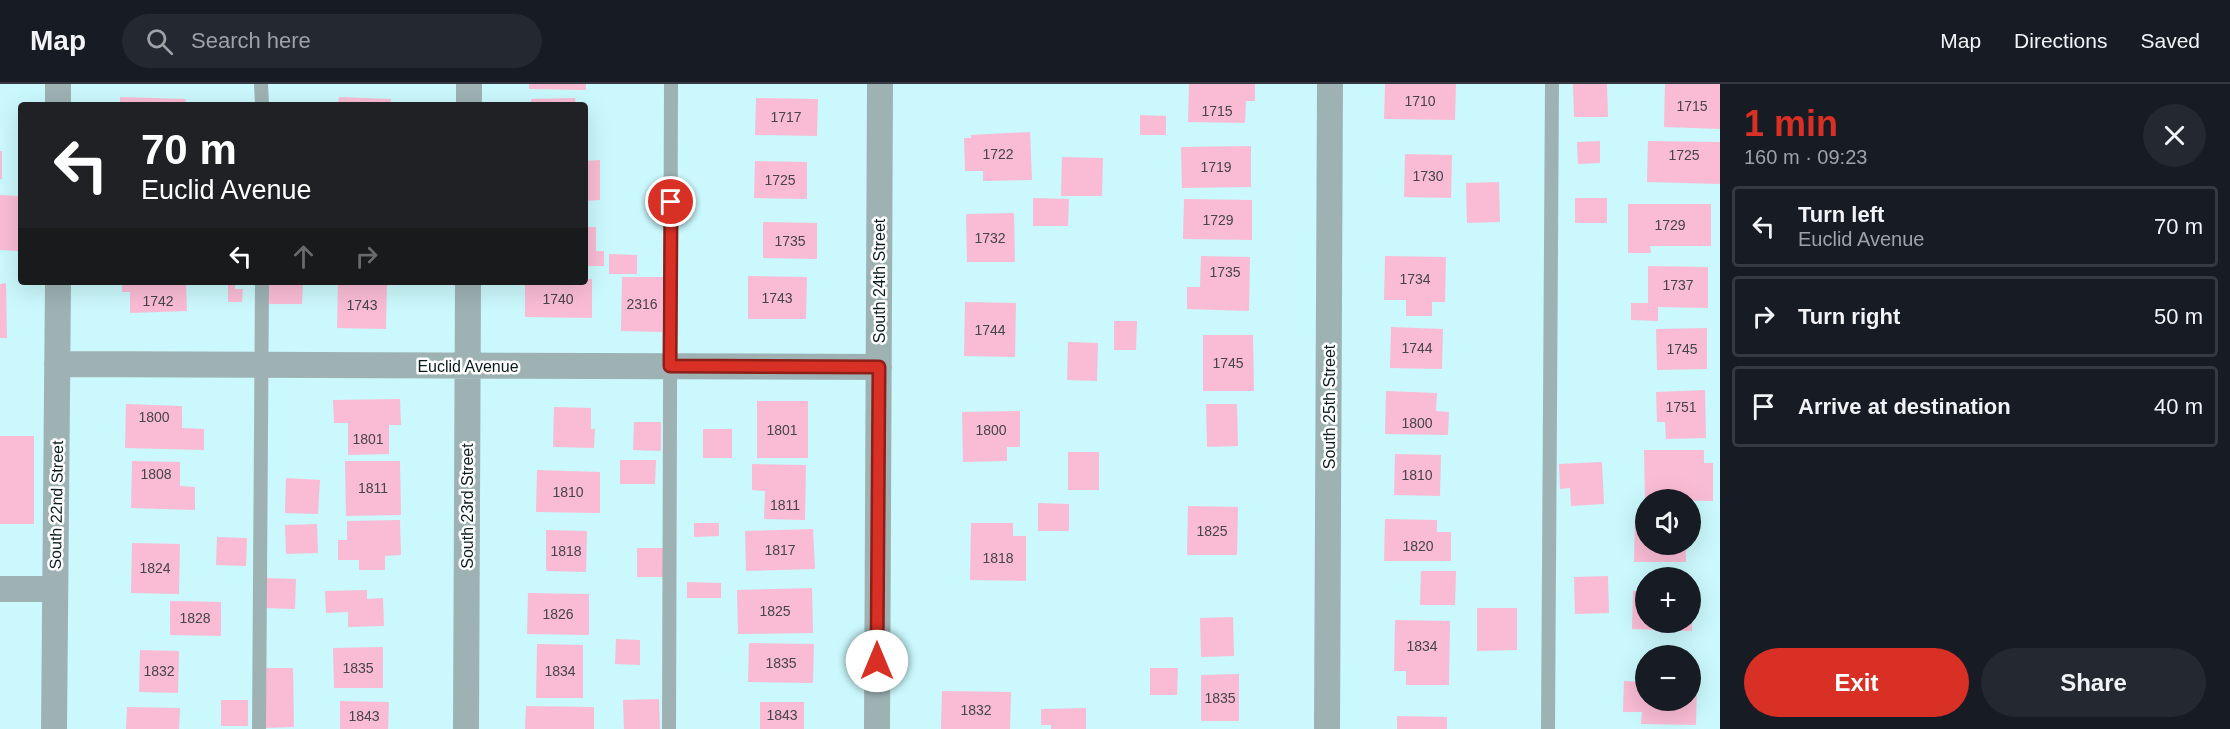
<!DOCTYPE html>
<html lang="en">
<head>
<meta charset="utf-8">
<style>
  body { margin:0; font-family:Arial,sans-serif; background:#242831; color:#f1f3f6; height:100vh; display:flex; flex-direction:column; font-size:22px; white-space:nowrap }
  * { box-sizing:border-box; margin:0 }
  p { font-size:20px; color:#9ea1a6 }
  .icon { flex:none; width:33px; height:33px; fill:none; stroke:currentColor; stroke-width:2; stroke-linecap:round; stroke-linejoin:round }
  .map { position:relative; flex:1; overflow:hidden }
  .side { display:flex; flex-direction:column; background:#171b24; width:510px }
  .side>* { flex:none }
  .banner { position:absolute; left:18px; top:18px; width:570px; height:183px; border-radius:6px; box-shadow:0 6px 24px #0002; background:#202124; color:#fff; overflow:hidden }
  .fabs { position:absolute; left:1635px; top:405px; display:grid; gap:12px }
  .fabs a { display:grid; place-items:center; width:66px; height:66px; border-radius:50%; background:#171b24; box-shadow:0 6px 24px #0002; font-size:30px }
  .pin { position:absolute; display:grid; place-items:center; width:51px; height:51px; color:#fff; margin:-26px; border:3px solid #fff; border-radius:50%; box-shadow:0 2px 6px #0007 }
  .me { position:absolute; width:66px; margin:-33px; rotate:0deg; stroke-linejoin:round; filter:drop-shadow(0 0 4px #0008) }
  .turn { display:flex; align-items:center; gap:21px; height:126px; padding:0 24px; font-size:27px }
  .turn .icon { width:78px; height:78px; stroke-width:2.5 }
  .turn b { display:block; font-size:42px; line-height:51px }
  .lanes { display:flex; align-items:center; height:57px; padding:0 24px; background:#0003; justify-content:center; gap:30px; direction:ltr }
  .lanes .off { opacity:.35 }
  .round { display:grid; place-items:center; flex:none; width:63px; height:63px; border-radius:32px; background:#242831 }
  .head { display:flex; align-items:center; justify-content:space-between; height:102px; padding:0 24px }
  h1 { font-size:36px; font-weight:700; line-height:45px; color:#d93025 }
  .button { display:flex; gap:12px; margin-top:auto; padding:12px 24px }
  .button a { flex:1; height:69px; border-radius:36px; background:#d93025; color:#fff; font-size:24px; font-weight:700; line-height:69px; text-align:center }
  .button a+a { background:#242831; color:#f1f3f6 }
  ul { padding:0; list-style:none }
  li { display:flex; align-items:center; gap:18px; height:81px; margin:0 12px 9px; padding:0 12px; border:3px solid #363941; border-radius:6px }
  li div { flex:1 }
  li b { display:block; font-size:22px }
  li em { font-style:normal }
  header { display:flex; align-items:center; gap:36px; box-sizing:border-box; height:84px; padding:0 30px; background:#171b24; border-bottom:2px solid #363941 }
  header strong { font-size:28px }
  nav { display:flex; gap:33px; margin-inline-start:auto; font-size:21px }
  .search { width:420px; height:54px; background:#242831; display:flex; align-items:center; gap:15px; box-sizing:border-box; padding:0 21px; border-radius:33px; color:#9ea1a6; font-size:22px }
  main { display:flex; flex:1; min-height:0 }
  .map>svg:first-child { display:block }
  .building { fill:#f9bcd4 }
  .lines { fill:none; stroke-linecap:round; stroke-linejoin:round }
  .lane { stroke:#9eb2b3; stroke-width:14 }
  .street { stroke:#9eb2b3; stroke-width:26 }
  .route-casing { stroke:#8d1f18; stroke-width:15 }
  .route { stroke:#d93025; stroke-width:10 }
  .labels { text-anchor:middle; stroke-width:5; stroke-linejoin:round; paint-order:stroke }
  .number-label { font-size:14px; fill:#46444c }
  .street-label { font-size:16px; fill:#0a1c1e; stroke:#fff }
</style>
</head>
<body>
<header>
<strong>Map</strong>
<div class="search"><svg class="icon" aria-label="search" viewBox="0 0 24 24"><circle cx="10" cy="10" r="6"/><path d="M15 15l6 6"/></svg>Search here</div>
<nav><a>Map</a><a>Directions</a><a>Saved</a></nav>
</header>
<main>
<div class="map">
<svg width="1720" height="645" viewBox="0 0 1720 645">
  <rect width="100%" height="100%" fill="#caf8fc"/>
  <path class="building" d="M529,0H586V6L529,5Z
    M1189,0H1255V17H1246L1245,39L1188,38Z
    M1385,0H1456L1455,36L1384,35Z
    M1573,0H1607L1608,33H1574Z
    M1665,0H1720V45L1664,43Z
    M120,13L186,15L185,21H120Z
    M339,13L391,15V21H338Z
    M575,14L576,21H531V15Z
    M756,14L818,15L817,52L755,51Z
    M1140,31L1166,32V51H1140Z
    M1030,48L1032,96L983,97V87H965L964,54H971V51Z
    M1600,57V79L1578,80L1577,58Z
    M1648,57L1720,58V100L1647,98Z
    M1251,62V103L1182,104L1181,63Z
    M0,67H2V95H0Z
    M1405,70L1452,71L1451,114L1404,113Z
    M1062,73L1103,74L1102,112H1061Z
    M600,76V116L585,117V77Z
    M755,77L807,78V115L754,114Z
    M1499,98L1500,138L1467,139L1466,99Z
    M0,111L19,112L18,167L0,166Z
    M1033,114L1069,115L1068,142H1033Z
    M1575,114H1607V139H1575Z
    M1184,115L1252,116V156L1183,155Z
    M1628,120H1711V162H1650L1651,169H1628Z
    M1014,129L1015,178H967L966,130Z
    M763,138L817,139V175L763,174Z
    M585,143H596V167H604V182H585Z
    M609,170L637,171V190H609Z
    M1201,172L1250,173L1249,227L1187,225V203H1200Z
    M1385,172L1446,173L1445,218H1432V232H1406V216H1384Z
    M1648,182L1708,183V224L1658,223V237L1631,236V219H1648Z
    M748,192L807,193L806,235H748Z
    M622,193H663L662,248L621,247Z
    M585,195H592V234L525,233V198H585Z
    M122,198H186L187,227L130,229V208H122Z
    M228,198H235V205H243L242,218H228Z
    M268,198H303L302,220H268Z
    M338,198H387L386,245L337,244Z
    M6,199L7,254H0V200Z
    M965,218L1016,219L1015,273L964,272Z
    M1114,237H1137L1136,266H1114Z
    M1391,243L1443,245L1442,285L1390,284Z
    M1707,244V285L1657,286L1656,245Z
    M1203,251H1253L1254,307H1203Z
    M1068,258L1098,259L1097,297L1067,296Z
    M1705,306L1706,354L1666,355L1665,338H1657L1656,308Z
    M1386,307L1437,309L1436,327L1449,328L1448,351L1385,350Z
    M400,315L401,341H389V370L348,371V339H334L333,316Z
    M757,317H808V374H757Z
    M126,320L182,322V344L204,345V366L125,364Z
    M1206,320H1237L1238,362L1207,363Z
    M554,323L591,324V345H595L594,364L553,363Z
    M1020,327V363H1007V377L963,378L962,328Z
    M634,338H661V367L633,366Z
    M703,345H732V374H703Z
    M0,352H34V440H0Z
    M1644,366H1704V379H1713V417L1645,416Z
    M1068,368H1099V406H1068Z
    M1395,370L1441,371L1440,412L1394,411Z
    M620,376H656L655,400H620Z
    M132,377L180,378V402L195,403V426L131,424Z
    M345,377H400L401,431L346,432Z
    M1602,378L1604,420L1571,422L1570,404L1560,405L1559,380Z
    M752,380L806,381L805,436L764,435L765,407L752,406Z
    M537,386L600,388V429L536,428Z
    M286,394L320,396L318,430L285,429Z
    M1038,419L1069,420V447H1038Z
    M1188,422L1238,423L1237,471H1187Z
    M1635,432H1646V460H1686V478H1634Z
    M1385,435L1437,436V448H1451V477H1384Z
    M400,436L401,471L385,472V486H359V476H338V456H347V437Z
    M694,439H719V452L694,453Z
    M971,439H1013V452H1026V497L970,496Z
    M317,440L318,469L286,470L285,441Z
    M813,445L815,485L746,487L745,447Z
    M546,446L587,447L586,488L546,487Z
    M217,453L247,454L246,482L216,481Z
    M132,459L180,460L179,510L131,509Z
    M637,464H664V493H637Z
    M1421,487H1456L1455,521H1420Z
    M1608,492L1609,529L1575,530L1574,493Z
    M265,494L296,495L295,525L264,524Z
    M687,498L721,499V514H687Z
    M812,504L813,549L738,550L737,506Z
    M367,506V515L383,514L384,542L348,543V528L326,529L325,507Z
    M1633,507H1646V538H1692V547L1632,545Z
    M528,509L589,510V551L527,550Z
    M170,517L221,518V552L170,551Z
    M1477,524H1517V566L1477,567Z
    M1233,533L1234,572L1201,573L1200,534Z
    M1395,536L1450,537L1449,601H1406V587H1394Z
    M616,555L640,556V581L615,580Z
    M749,559L814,560L813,599L748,598Z
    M537,560L583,561V614H536Z
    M383,563V604H334L333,564Z
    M140,566L179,567L178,609L139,608Z
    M264,584H293L294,643L265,644Z
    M1150,584H1178L1177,611H1150Z
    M1239,590V637H1201V591Z
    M1624,597L1646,598V616H1690V599H1697L1696,641L1641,640L1642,628H1623Z
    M942,607L1011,608L1010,645H941Z
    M659,615L660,645H624L623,616Z
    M221,616H248V642H221Z
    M340,617L389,618L388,645H340Z
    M760,618H804V645H760Z
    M526,622L594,623V645H525Z
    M127,623L180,624L179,645H126Z
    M1086,624V645H1051V641H1041V625Z
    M1397,632L1447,633V645H1397Z"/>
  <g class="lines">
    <path class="lane" d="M261,0L262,21
      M259,645L262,198
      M669,645L671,0
      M1548,645L1552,0"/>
    <path class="street" d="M58,21V0
      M469,21V0
      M57,280L879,283
      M0,505H55
      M54,645L58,198
      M466,645L468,198
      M877,645L880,0
      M1327,645L1330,0"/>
  </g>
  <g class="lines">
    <g class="route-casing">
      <path id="route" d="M671,118L670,282L879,283L877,577"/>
    </g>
    <use href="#route" class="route"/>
  </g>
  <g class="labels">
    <g class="number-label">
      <text x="1420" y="22">1710</text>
      <text x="1692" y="27">1715</text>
      <text x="1217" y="32">1715</text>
      <text x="786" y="38">1717</text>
      <text x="998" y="75">1722</text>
      <text x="1684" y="76">1725</text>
      <text x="1216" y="88">1719</text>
      <text x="1428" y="97">1730</text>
      <text x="780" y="101">1725</text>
      <text x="1218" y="141">1729</text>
      <text x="1670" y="146">1729</text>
      <text x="990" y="159">1732</text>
      <text x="790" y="162">1735</text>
      <text x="1225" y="193">1735</text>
      <text x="1415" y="200">1734</text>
      <text x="1678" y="206">1737</text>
      <text x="777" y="219">1743</text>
      <text x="558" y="220">1740</text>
      <text x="158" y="222">1742</text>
      <text x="642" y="225">2316</text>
      <text x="362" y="226">1743</text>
      <text x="990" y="251">1744</text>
      <text x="1417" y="269">1744</text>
      <text x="1682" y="270">1745</text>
      <text x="1228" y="284">1745</text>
      <text x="1681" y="328">1751</text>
      <text x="154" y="338">1800</text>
      <text x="1417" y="344">1800</text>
      <text x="782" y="351">1801</text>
      <text x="991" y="351">1800</text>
      <text x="368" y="360">1801</text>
      <text x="156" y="395">1808</text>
      <text x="1417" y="396">1810</text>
      <text x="373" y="409">1811</text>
      <text x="568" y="413">1810</text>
      <text x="785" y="426">1811</text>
      <text x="1212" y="452">1825</text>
      <text x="1418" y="467">1820</text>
      <text x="780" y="471">1817</text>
      <text x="566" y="472">1818</text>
      <text x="998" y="479">1818</text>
      <text x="155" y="489">1824</text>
      <text x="775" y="532">1825</text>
      <text x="558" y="535">1826</text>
      <text x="195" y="539">1828</text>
      <text x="1422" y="567">1834</text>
      <text x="781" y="584">1835</text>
      <text x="358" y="589">1835</text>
      <text x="159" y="592">1832</text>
      <text x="560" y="592">1834</text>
      <text x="1220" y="619">1835</text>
      <text x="976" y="631">1832</text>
      <text x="782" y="636">1843</text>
      <text x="364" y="637">1843</text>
    </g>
    <g class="street-label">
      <text transform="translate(879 197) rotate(-90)" y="6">South 24th Street</text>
      <text x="468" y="288">Euclid Avenue</text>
      <text transform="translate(1329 323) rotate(-90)" y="6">South 25th Street</text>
      <text transform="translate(56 421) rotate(-89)" y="6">South 22nd Street</text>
      <text transform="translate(467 422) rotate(-90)" y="6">South 23rd Street</text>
    </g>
  </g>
</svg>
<div class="fabs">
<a><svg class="icon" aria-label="sound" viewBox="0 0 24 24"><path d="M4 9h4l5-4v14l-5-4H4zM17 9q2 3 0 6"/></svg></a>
<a>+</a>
<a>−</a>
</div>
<div class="pin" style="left:671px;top:118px;background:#d93025"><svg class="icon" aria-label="arrive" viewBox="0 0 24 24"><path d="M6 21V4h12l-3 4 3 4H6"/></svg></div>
<svg class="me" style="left:877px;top:577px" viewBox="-20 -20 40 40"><circle r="19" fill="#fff"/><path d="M0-13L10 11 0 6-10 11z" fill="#d93025"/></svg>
<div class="banner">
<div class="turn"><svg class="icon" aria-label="left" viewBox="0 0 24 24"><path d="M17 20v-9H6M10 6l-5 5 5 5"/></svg><div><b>70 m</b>Euclid Avenue</div></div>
<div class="lanes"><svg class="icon" aria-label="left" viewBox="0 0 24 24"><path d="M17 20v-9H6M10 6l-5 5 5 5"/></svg><svg class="icon off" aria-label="ahead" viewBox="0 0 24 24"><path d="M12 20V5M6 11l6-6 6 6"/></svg><svg class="icon off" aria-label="right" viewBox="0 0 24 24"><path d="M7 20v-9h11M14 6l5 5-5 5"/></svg></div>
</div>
</div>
<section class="side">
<div class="head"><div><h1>1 min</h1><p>160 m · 09:23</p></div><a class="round"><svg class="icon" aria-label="close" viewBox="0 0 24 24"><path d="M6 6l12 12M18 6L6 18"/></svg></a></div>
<ul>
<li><svg class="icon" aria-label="left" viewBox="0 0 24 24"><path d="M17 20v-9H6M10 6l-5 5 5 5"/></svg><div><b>Turn left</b><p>Euclid Avenue</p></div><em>70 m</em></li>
<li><svg class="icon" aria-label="right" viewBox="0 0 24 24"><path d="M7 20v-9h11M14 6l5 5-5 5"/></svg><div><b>Turn right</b></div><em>50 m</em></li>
<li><svg class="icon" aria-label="arrive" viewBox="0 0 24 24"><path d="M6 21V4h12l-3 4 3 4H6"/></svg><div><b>Arrive at destination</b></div><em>40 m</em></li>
</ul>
<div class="button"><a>Exit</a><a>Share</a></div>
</section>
</main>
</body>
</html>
